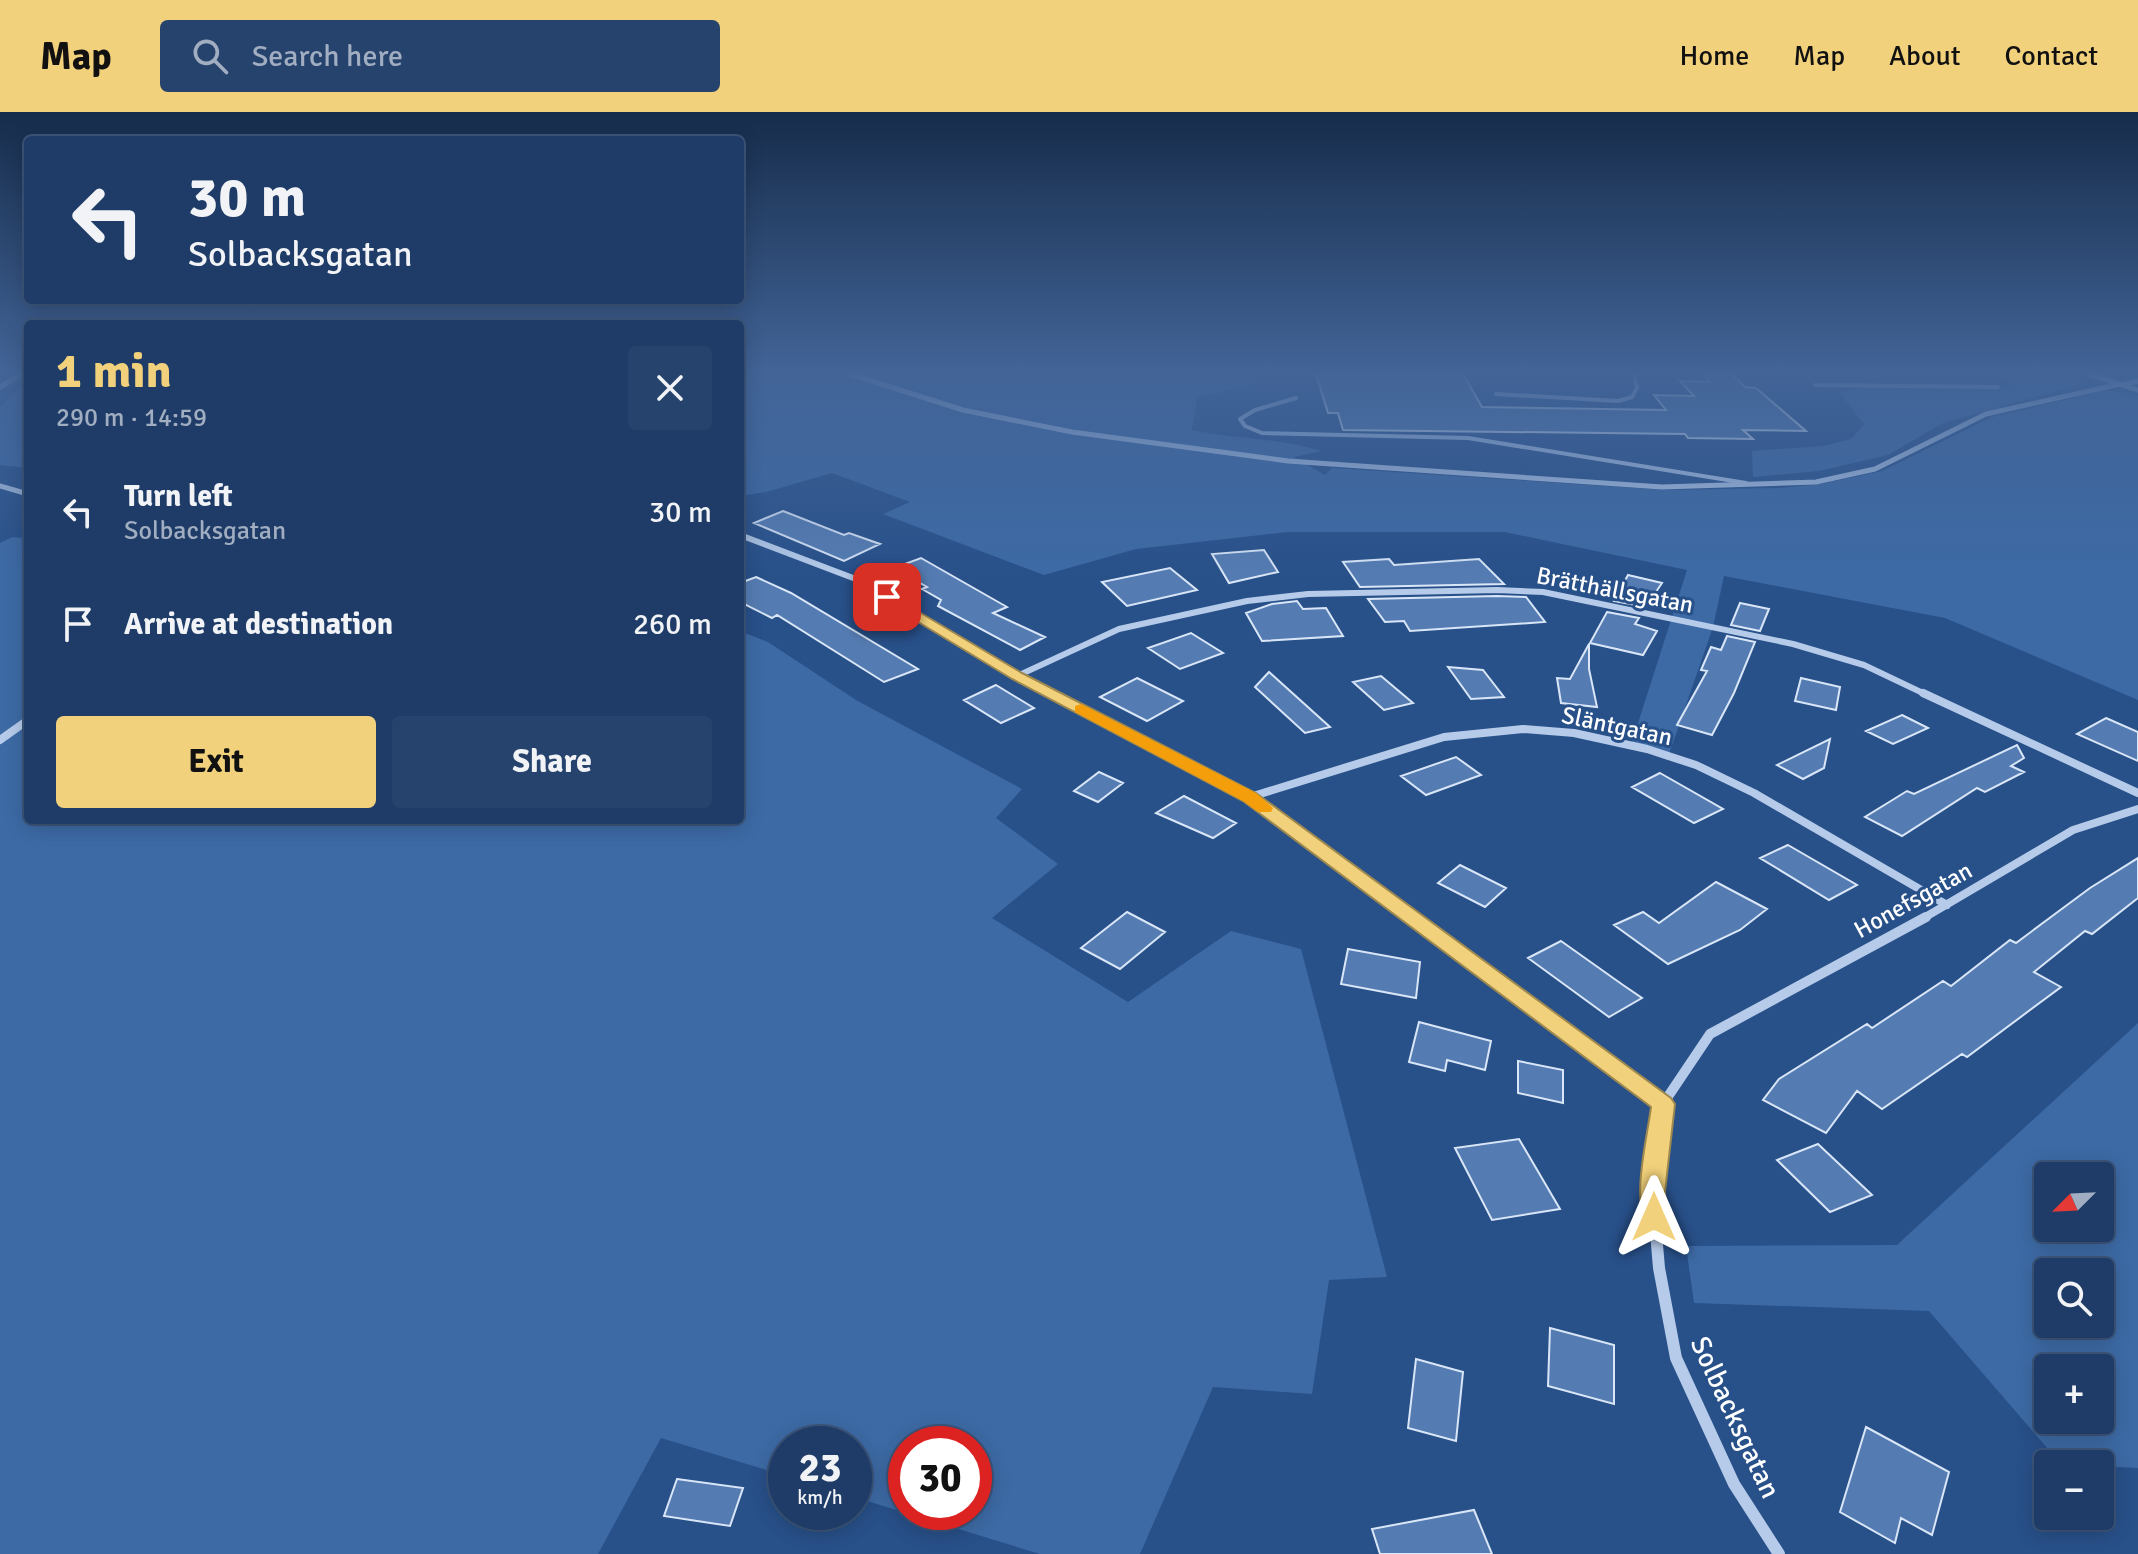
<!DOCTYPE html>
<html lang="en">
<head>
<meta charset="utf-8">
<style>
  body { margin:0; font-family:Signika,sans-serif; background:#26436d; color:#f1f3f6; height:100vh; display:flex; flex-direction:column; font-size:30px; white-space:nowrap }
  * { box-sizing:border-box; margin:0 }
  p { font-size:26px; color:#a1adc0 }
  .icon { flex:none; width:44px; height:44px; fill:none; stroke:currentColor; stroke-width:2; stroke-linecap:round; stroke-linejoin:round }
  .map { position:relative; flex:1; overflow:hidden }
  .side { position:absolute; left:24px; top:208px; width:720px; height:504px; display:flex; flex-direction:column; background:#1e3c67; border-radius:8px; box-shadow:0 4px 20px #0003,0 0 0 2px #3c567b }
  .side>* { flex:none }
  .top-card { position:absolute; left:24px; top:24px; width:720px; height:168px; border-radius:8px; box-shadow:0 4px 20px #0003,0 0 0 2px #3c567b; background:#1e3c67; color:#f1f3f6; overflow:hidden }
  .needle { width:52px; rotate:246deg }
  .controls { position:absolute; left:2034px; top:1050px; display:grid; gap:16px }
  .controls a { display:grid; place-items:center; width:80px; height:80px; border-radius:8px; background:#1e3c67; box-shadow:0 4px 20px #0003,0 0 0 2px #3c567b; font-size:40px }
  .speed { position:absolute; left:768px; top:1314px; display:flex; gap:16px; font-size:40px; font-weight:700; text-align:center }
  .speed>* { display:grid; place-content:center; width:104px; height:104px; border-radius:50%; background:#1e3c67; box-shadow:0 4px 20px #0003,0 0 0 2px #3c567b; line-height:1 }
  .speed small { font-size:20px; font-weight:400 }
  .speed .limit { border:12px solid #d22; background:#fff; color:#111 }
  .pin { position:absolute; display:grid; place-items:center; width:68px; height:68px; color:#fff; margin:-34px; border-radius:16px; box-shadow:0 4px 12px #0006 }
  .me { position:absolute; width:88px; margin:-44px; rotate:0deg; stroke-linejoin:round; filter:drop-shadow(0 0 6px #0008) }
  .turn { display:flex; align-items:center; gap:28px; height:168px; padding:0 32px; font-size:36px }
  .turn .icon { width:104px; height:104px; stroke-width:2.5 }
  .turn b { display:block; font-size:56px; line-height:68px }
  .round { display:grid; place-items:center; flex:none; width:84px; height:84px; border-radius:8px; background:#26436d }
  .summary { display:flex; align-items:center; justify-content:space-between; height:136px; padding:0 32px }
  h1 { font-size:48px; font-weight:800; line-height:60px; color:#f1d17b }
  .button { display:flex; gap:16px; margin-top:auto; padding:16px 32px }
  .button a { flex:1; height:92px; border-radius:8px; background:#f1d17b; color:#111; font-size:32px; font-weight:800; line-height:92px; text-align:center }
  .button a+a { background:#26436d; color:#f1f3f6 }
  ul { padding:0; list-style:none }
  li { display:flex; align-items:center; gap:24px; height:112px; padding:0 32px }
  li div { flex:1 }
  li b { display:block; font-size:30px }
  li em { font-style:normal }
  header { display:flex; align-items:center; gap:48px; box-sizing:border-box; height:112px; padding:0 40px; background:#f1d17b; color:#111 }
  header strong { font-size:38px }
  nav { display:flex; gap:44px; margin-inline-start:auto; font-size:28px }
  .search { width:560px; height:72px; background:#26436d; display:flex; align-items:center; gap:20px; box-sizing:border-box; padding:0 28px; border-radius:8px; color:#a1adc0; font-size:30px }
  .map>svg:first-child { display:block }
  .green { fill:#3d6aa5; fill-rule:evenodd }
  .building { fill:#557cb2; stroke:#d9e6f7; stroke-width:2 }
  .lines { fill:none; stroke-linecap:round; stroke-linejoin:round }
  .lane { stroke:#b5cbe9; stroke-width:4 }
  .street-far4 { stroke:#b5cbe9; stroke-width:5 }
  .street-far3 { stroke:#b5cbe9; stroke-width:6 }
  .street-far2 { stroke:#b5cbe9; stroke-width:8 }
  .street-far1 { stroke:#b5cbe9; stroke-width:10 }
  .street { stroke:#b5cbe9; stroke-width:12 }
  .secondary { fill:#dfe9f8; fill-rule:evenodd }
  .route { fill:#f1d17b; stroke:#9d8850; stroke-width:2 }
  .slow { fill:#f59e0b }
  .labels { text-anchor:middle; stroke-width:6; stroke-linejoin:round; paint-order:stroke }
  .street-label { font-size:24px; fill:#fff; stroke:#285089 }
  .near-street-label { font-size:28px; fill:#fff; stroke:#285089 }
</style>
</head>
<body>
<header>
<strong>Map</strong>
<div class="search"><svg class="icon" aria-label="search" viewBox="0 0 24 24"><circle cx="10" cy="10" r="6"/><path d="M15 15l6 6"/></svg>Search here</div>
<nav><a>Home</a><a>Map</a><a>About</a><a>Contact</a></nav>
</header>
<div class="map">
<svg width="2138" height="1442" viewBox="0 0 2138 1442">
  <rect width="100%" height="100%" fill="#285089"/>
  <path class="green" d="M740,262H1255L1258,271L1197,286L1192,318C1235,327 1279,326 1321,339L1294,345L1325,363L1332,356L1666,378L1780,376L1821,372L1882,359L1992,305L2107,278L2138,284V588L1945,506L1724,464L1713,515L1667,648L1631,633L1687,458L1505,420H1287L1136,437L1044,463L883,402L910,390L832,361L766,380L740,384V273L743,269Z
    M2000,262H2060L2086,271L1943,311L1888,343L1819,359L1753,365L1752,339L1824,334L1851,327L1864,312L1840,281L1859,275L2015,276Z
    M28,267V356L0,353V295Z
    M12,425L28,426V708H740V519L768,530L856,588L1022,677L996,706L1058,752L992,806L1128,890L1231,819L1301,837L1387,1165L1329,1168L1312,1282L1213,1275L1140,1442H1040L854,1385V1332H786V1364L661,1326L598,1442H0V431ZM906,1332H974V1400H906Z
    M2138,911V1356L2061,1352L1929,1199L1694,1191L1686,1134L1897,1133ZM2048,1064H2100V1116H2048ZM2048,1160H2100V1212H2048ZM2048,1256H2100V1308H2048Z"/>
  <path class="building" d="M1316,262H1463L1482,295L1666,298L1654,283L1694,284L1680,269L1710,270L1703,262H1732L1745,275L1756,276L1806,319L1743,318L1753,327L1688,326L1685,322L1343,318L1338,301H1328Z
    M783,399L844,423L849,421L880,432L844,449L754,411Z
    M1264,438L1278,460L1229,471L1212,442Z
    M921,446L1007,495L993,501L1045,525L1020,538L938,494L941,488L922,477L927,475L894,456Z
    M1389,447L1394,453L1479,447L1504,472L1360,475L1343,450Z
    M1170,456L1197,478L1127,494L1102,470Z
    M1628,463L1662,471L1646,495L1614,489Z
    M756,465L791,481L918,557L884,570L777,503L772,506L740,490V471Z
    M1497,484L1526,485L1545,510L1410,519L1404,509L1385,510L1368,487Z
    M1297,489L1303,497L1326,496L1343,524L1262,529L1246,501L1272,492Z
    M1740,491L1769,497L1760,519L1731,513Z
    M1607,500L1639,506L1635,512L1657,519L1643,543L1590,531Z
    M1191,521L1223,541L1180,557L1148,536Z
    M1727,524L1755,530L1734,581L1712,623L1677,613L1707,559L1701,558L1711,535L1721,538Z
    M1589,532V557L1597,595L1561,591L1557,566L1570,567Z
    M1448,555L1483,558L1504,585L1471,587Z
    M1269,560L1330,615L1305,621L1255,575Z
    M1381,564L1413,591L1384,598L1353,570Z
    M1137,566L1183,589L1147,609L1100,585Z
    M1801,566L1840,575L1836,598L1795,589Z
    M996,573L1034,596L1001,611L964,588Z
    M1902,603L1928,616L1893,632L1866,619Z
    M2106,606L2138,620V649L2077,622Z
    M1830,627L1824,656L1803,667L1777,653Z
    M2017,633L2024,646L2011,654L2024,660L1985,680L1977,676L1902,724L1865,705L1907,679L1914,682Z
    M1456,645L1481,663L1426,683L1401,664Z
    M1099,660L1123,671L1098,690L1074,679Z
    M1660,661L1723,697L1694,711L1632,675Z
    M1184,684L1236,711L1213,726L1156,701Z
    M1788,733L1857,773L1829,788L1760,746Z
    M2138,746V786L2092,822L2085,819L2034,860L2061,875L1967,945L1962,942L1882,997L1857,979L1826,1021L1763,988L1779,967L1867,912L1872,916L1943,869L1951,874L2010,828L2016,831L2090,776Z
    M1460,753L1506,776L1485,795L1438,771Z
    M1716,770L1767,797L1740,818L1668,852L1614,813L1643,800L1659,811Z
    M1127,800L1165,820L1120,857L1081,836Z
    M1561,829L1623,873L1642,886L1609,905L1528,846Z
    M1348,837L1420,850L1416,886L1341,872Z
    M1419,910L1491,929L1485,958L1447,948L1445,959L1409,950Z
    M1518,949L1563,958V991L1518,981Z
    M1519,1027L1560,1097L1492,1108L1455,1036Z
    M1818,1032L1872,1083L1830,1100L1777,1048Z
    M1550,1216L1614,1233V1292L1548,1274Z
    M1416,1247L1463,1260L1456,1329L1408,1316Z
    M1866,1315L1949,1360L1932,1423L1901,1406L1895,1431L1840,1400Z
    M677,1367L743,1376L730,1414L664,1404Z
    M1474,1398L1492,1442H1380L1372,1417Z"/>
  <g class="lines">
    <path class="lane" d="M1815,273L1998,275
      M1496,282L1618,289L1632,285L1637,276L1634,262
      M1296,286L1255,298L1240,307L1245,314L1262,321L1468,326L1746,371"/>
    <path class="street-far4" d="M850,262L963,298L1072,320L1288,349L1662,375L1816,370L1875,357L1986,302L2120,272
      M2088,262L2138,278
      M0,275L21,262
      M0,374L28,382"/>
    <path class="street-far3" d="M740,423L861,469L1053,583
      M1017,564L1119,517L1247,489L1308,482L1497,478L1543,480L1793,532L1864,553L1927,583"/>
    <path class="street-far2" d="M1049,581L1250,685L1414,807
      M1923,581L2138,681
      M0,628L28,608
      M1250,685L1444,625L1523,617L1574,621L1647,637L1696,653L1754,681L1947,793
      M1922,807L2073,718L2138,697"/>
    <path class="street-far1" d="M1411,805L1663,992
      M1653,1088L1663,992L1710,922L1926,805"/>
    <path class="street" d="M1653,1086L1659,1156L1676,1246L1734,1372L1779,1442"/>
    <path class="secondary" d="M2138,266V272L2120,275L2116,272Z"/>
  </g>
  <linearGradient id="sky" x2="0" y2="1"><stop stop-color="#162c4b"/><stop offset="0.56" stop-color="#426497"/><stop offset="1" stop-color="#426497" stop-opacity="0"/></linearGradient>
  <rect width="2138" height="464" fill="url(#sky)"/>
  <path class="route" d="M887,481L1022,561L1256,681L1671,986L1675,992L1665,1080L1667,1105L1663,1113L1654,1116L1646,1113C1632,1085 1647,1026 1651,995L1243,689L1012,567L882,488L880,485Z"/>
  <path class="slow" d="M1081,592L1256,681L1273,696L1271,700H1258L1243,689L1075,600V594Z"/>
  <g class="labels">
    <g class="street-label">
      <text transform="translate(1615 478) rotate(11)" y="8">Brätthällsgatan</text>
      <text transform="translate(1617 614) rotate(12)" y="8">Släntgatan</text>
      <text transform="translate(1913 788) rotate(-29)" y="8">Honefsgatan</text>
    </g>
    <g class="near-street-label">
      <text transform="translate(1736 1305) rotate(65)" y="10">Solbacksgatan</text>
    </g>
  </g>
</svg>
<div class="controls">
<a><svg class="needle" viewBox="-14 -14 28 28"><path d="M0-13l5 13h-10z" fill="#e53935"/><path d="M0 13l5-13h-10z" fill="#a1adc0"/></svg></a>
<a><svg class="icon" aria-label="search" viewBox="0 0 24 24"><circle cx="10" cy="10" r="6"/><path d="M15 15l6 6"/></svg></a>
<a>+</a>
<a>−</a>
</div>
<div class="speed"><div>23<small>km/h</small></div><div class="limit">30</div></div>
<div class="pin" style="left:887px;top:485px;background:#d93025"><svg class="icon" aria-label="arrive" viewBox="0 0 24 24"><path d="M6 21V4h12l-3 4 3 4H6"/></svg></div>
<svg class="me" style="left:1654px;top:1105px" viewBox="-20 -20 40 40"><path d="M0-17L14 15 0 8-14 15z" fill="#f1d17b" stroke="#fff" stroke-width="4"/></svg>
<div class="top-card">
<div class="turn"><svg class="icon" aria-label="left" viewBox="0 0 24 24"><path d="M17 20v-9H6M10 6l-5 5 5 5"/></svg><div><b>30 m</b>Solbacksgatan</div></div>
</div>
<section class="side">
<div class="summary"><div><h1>1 min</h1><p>290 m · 14:59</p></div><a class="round"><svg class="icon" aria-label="close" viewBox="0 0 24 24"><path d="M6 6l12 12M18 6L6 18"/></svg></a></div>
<ul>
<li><svg class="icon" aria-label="left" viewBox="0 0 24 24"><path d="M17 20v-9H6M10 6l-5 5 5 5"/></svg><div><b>Turn left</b><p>Solbacksgatan</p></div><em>30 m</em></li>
<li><svg class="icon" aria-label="arrive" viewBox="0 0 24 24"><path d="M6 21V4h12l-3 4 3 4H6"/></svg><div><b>Arrive at destination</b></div><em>260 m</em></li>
</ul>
<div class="button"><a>Exit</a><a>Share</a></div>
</section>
</div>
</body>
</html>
